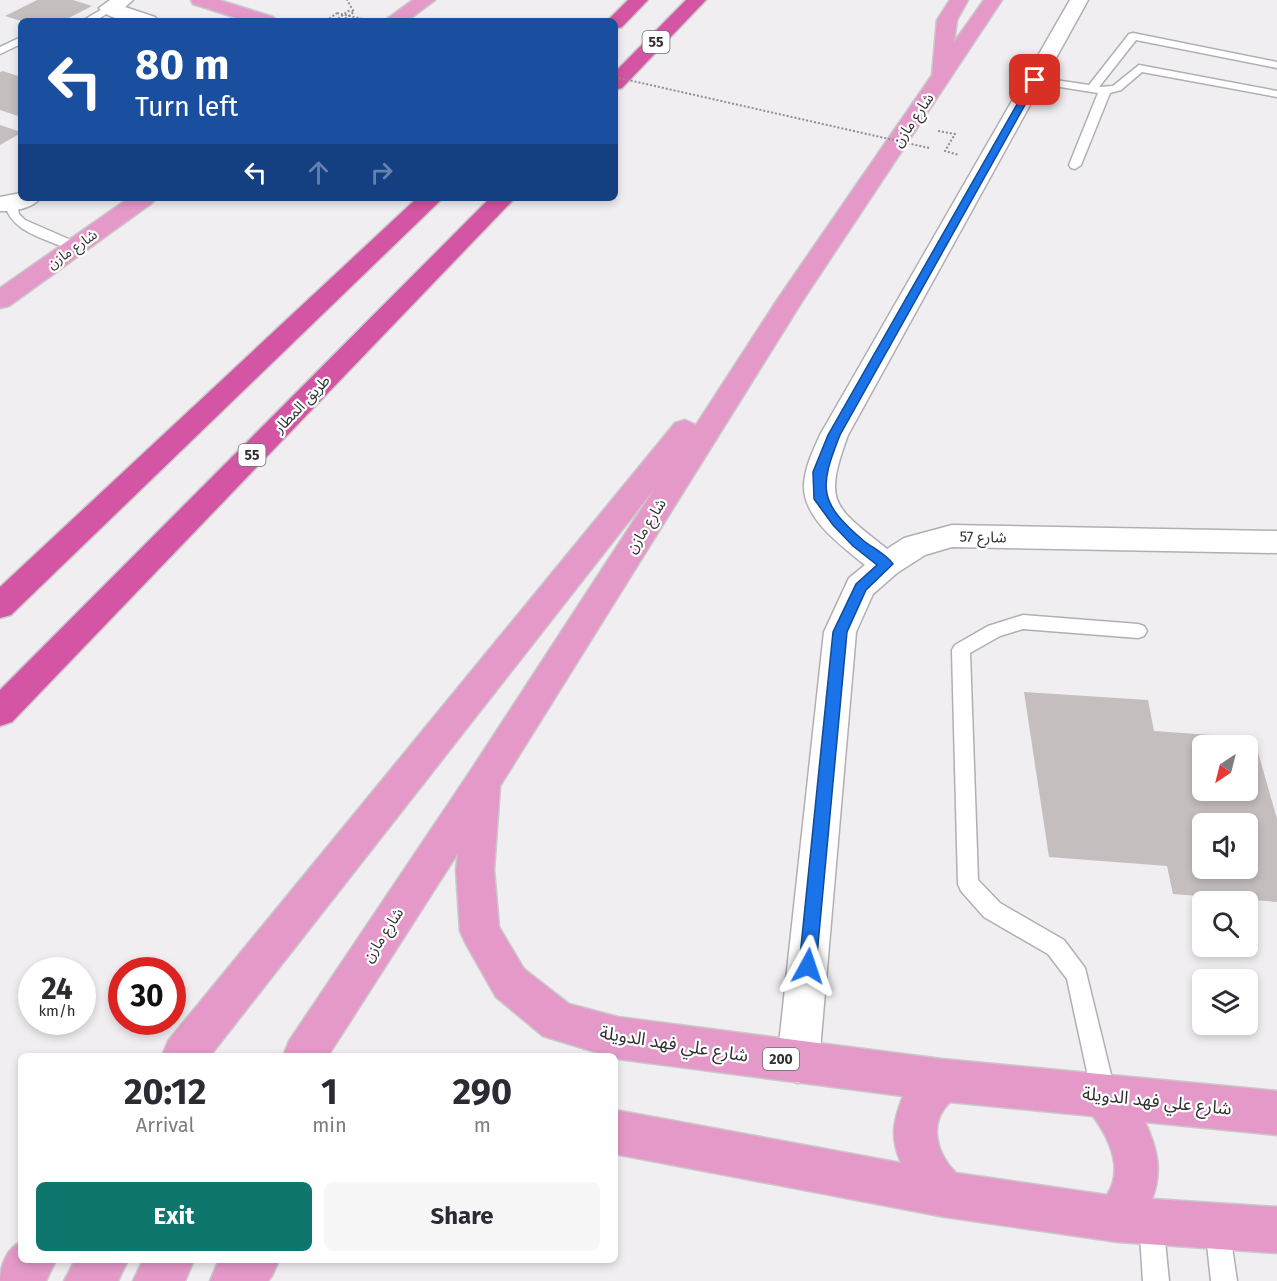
<!DOCTYPE html>
<html lang="en">
<head>
<meta charset="utf-8">
<style>
  body { margin:0; font-family:"Fira Sans","Noto Sans Arabic",sans-serif; background:#f7f7f7; color:#2b2b33; height:100vh; display:flex; flex-direction:column; font-size:22px; white-space:nowrap }
  * { box-sizing:border-box; margin:0 }
  p { font-size:20px; color:#7c7c81 }
  .icon { flex:none; width:33px; height:33px; fill:none; stroke:currentColor; stroke-width:2; stroke-linecap:round; stroke-linejoin:round }
  .map { position:relative; flex:1; overflow:hidden }
  .drawer { position:absolute; left:18px; top:1053px; width:600px; height:210px; display:flex; flex-direction:column; background:#fff; border-radius:9px; box-shadow:0 3px 9px #0003 }
  .drawer>* { flex:none }
  .guide { position:absolute; left:18px; top:18px; width:600px; height:183px; border-radius:9px; box-shadow:0 3px 9px #0003; background:#1a4fa0; color:#fff; overflow:hidden }
  .needle { width:39px; rotate:215deg }
  .fabs { position:absolute; left:1192px; top:735px; display:grid; gap:12px }
  .fabs a { display:grid; place-items:center; width:66px; height:66px; border-radius:9px; background:#fff; box-shadow:0 3px 9px #0003; font-size:30px }
  .speed { position:absolute; left:18px; top:957px; display:flex; gap:12px; font-size:30px; font-weight:700; text-align:center }
  .speed>* { display:grid; place-content:center; width:78px; height:78px; border-radius:50%; background:#fff; box-shadow:0 3px 9px #0003; line-height:1 }
  .speed small { font-size:15px; font-weight:400 }
  .speed .limit { border:9px solid #d22; background:#fff; color:#111 }
  .pin { position:absolute; display:grid; place-items:center; width:51px; height:51px; color:#fff; margin:-26px; border-radius:12px; box-shadow:0 3px 9px #0006 }
  .me { position:absolute; width:66px; margin:-33px; rotate:5deg; stroke-linejoin:round; filter:drop-shadow(0 0 4px #0008) }
  .turn { display:flex; align-items:center; gap:21px; height:126px; padding:0 18px; font-size:27px }
  .turn .icon { width:78px; height:78px; stroke-width:2.5 }
  .turn b { display:block; font-size:42px; line-height:51px }
  .lanes { display:flex; align-items:center; height:57px; padding:0 18px; background:#0003; justify-content:center; gap:30px; direction:ltr }
  .lanes .off { opacity:.35 }
  .eta { display:flex; justify-content:space-evenly; align-items:center; height:102px; text-align:center }
  .eta b { font-size:36px; font-weight:700; line-height:42px }
  .primary-button { display:flex; gap:12px; margin-top:auto; padding:12px 18px }
  .primary-button a { flex:1; height:69px; border-radius:9px; background:#0f766e; color:#fff; font-size:24px; font-weight:700; line-height:69px; text-align:center }
  .primary-button a+a { background:#f7f7f7; color:#2b2b33 }
  .map>svg:first-child { display:block }
  .building { fill:#c4bfbe; fill-rule:evenodd }
  .lines { fill:none; stroke-linecap:round; stroke-linejoin:round }
  .lane-casing { stroke:#b1afb3; stroke-width:3 }
  .street-casing { stroke:#b1afb3; stroke-width:3 }
  .primary-casing { stroke:#c9c9c9; stroke-width:3 }
  .highway-casing { stroke:#c9c9c9; stroke-width:3 }
  .path { stroke:#8f8e90; stroke-width:2; stroke-dasharray:2 2; stroke-linecap:butt }
  .lane { fill:#fff; fill-rule:evenodd }
  .street { fill:#fff; fill-rule:evenodd }
  .primary { fill:#e599c8; fill-rule:evenodd }
  .highway { fill:#d355a3; fill-rule:evenodd }
  .path-bridge { stroke:#8f8e90; stroke-width:2; stroke-dasharray:2 2; stroke-linecap:butt }
  .route { fill:#1a73e8; stroke:#114b97; stroke-width:1.5 }
  .labels { text-anchor:middle; stroke-width:4.5; stroke-linejoin:round; paint-order:stroke }
  .shield { fill:#fff; stroke:#6e6d6f; stroke-width:1.5 }
  .shield-label { font-size:14px; font-weight:bold; fill:#302f31 }
  .far-street-label { font-size:14px; fill:#302f31; stroke:#fff }
  .street-label { font-size:15px; fill:#302f31; stroke:#fff }
  .near-street-label { font-size:18px; fill:#302f31; stroke:#fff }
</style>
</head>
<body>
<div class="map">
<svg width="1277" height="1281" viewBox="0 0 1277 1281">
  <rect width="100%" height="100%" fill="#f0eef1"/>
  <path class="building" d="M37,0H73L92,6L63,21H21L5,16Z
    M3,71L21,77V117L0,110V72Z
    M0,125L21,132V133L0,145Z
    M1024,692L1148,700L1154,731L1254,738L1277,819V902L1173,894L1167,866L1049,857ZM1203,746H1248V790H1203ZM1203,824H1248V868H1203Z"/>
  <g class="lines">
    <g class="lane-casing">
      <path id="lane" d="M109,5L113,6V10L95,21H82Z
        M1133,33L1277,62V68L1136,40L1099,87L1113,86L1139,65L1277,91V97L1142,72L1121,90L1110,93L1081,165L1075,169L1071,168L1069,165L1098,93L1035,83L1029,80L1035,77L1089,85L1129,34Z
        M21,37V44L0,54V47Z
        M11,200L17,204L19,214L25,220L80,244L82,247L80,250H70C47,239 10,232 5,204Z
        M1023,615L1138,624L1144,626L1147,631L1144,636L1138,638L1023,629L1000,636L970,653L978,880L1000,903L1064,940L1085,968L1116,1095L1112,1103L1104,1107L1096,1103L1092,1095L1067,979L1048,954L984,917L961,891L958,884L952,650L955,645L988,626Z
        M1151,1209L1160,1212L1163,1221L1169,1281H1143L1139,1221L1142,1212Z
        M1217,1214L1226,1217L1229,1226L1237,1281H1211L1205,1226L1208,1217Z"/>
    </g>
    <g class="street-casing">
      <path id="street" d="M110,0H133L125,7L155,17L158,21C141,21 111,23 99,8Z
        M1070,0H1088L848,435C823,503 833,506 887,549L904,538L952,525L1277,531V553L952,547L925,555L897,573L873,594L856,632L819,1062L813,1077L798,1083L783,1077L777,1062L824,632L849,578L865,565C842,546 802,518 804,484C805,467 813,451 820,435Z
        M21,193V198H40C32,209 13,211 0,211V197Z"/>
    </g>
    <g class="primary-casing">
      <path id="primary" d="M191,0H219L273,17L276,21H246L193,4Z
        M413,0H435L407,21H384Z
        M950,0H968L957,20L954,42L984,0H1002L803,300L500,786L494,870L499,927L524,969L569,1004L618,1017L942,1059L1277,1091V1135L1145,1122C1157,1148 1163,1171 1152,1199L1277,1207V1253L1118,1242L945,1217L615,1154V1110L901,1163C890,1137 893,1122 903,1096L618,1059L543,1036L496,997L466,944L460,931L456,870L458,853L328,1056H283L289,1041L471,770L655,488L210,1056H162L168,1041L675,423L685,420L696,425L777,300L932,75L937,20ZM950,1102L1093,1116C1109,1138 1124,1169 1107,1195L956,1173C936,1153 928,1123 950,1102Z
        M129,198H156L152,203L9,306L0,308V288Z
        M21,1242V1260H56L46,1281H0C0,1266 7,1248 21,1242Z
        M75,1260H128L118,1281H64Z
        M143,1260H194L185,1281H133Z
        M222,1260H279L272,1276L268,1281H210L217,1264Z"/>
    </g>
    <g class="highway-casing">
      <path id="highway" d="M628,0H648L622,27L615,29V21H607Z
        M686,0H706L622,88L615,90V72Z
        M417,198H443L11,615L0,618V587Z
        M490,198H515L12,722L0,726V690Z"/>
    </g>
    <path class="path" d="M326,21L337,13
      M335,21L348,11L353,12
      M342,21L354,12L347,0
      M938,131L955,134L945,151L959,155"/>
    <use href="#lane" class="lane"/>
    <use href="#street" class="street"/>
    <use href="#primary" class="primary"/>
    <use href="#highway" class="highway"/>
    <path class="path-bridge" d="M337,13L371,21
      M615,77L929,148"/>
  </g>
  <path class="route" d="M1032,78L1039,80L840,435C819,488 818,502 864,541C873,548 886,554 893,564L866,590L847,632L816,966L813,972L808,974L802,972L799,966L833,632L856,584L877,565L853,546L833,525L814,499L813,472L828,435Z"/>
  <g class="labels">
    <g class="shield">
      <rect x="642.5" y="31" width="27" height="22" rx="4.5"/>
      <rect x="238.5" y="444" width="27" height="22" rx="4.5"/>
      <rect x="763" y="1048" width="36" height="22" rx="4.5"/>
    </g>
    <g class="shield-label">
      <text x="656" y="47">55</text>
      <text x="252" y="460">55</text>
      <text x="781" y="1064">200</text>
    </g>
    <g class="far-street-label">
      <text transform="translate(72 249) rotate(-35)" y="5">شارع مازن</text>
    </g>
    <g class="street-label">
      <text transform="translate(913 120) rotate(-56)" y="5">شارع مازن</text>
      <text transform="translate(302 404) rotate(-46)" y="5">طريق المطار</text>
      <text transform="translate(646 526) rotate(-58)" y="5">شارع مازن</text>
      <text transform="translate(983 537) rotate(1)" y="5">شارع 57</text>
      <text transform="translate(383 935) rotate(-57)" y="5">شارع مازن</text>
    </g>
    <g class="near-street-label">
      <text transform="translate(674 1044) rotate(9)" y="6">شارع علي فهد الدويلة</text>
      <text transform="translate(1157 1101) rotate(6)" y="6">شارع علي فهد الدويلة</text>
    </g>
  </g>
</svg>
<div class="fabs">
<a><svg class="needle" viewBox="-14 -14 28 28"><path d="M0-13l5 13h-10z" fill="#e53935"/><path d="M0 13l5-13h-10z" fill="#7c7c81"/></svg></a>
<a><svg class="icon" aria-label="sound" viewBox="0 0 24 24"><path d="M4 9h4l5-4v14l-5-4H4zM17 9q2 3 0 6"/></svg></a>
<a><svg class="icon" aria-label="search" viewBox="0 0 24 24"><circle cx="10" cy="10" r="6"/><path d="M15 15l6 6"/></svg></a>
<a><svg class="icon" aria-label="layers" viewBox="0 0 24 24"><path d="M12 4l9 5-9 5-9-5zM3 14l9 5 9-5"/></svg></a>
</div>
<div class="speed"><div>24<small>km/h</small></div><div class="limit">30</div></div>
<div class="pin" style="left:1035px;top:80px;background:#d93025"><svg class="icon" aria-label="arrive" viewBox="0 0 24 24"><path d="M6 21V4h12l-3 4 3 4H6"/></svg></div>
<svg class="me" style="left:808px;top:966px" viewBox="-20 -20 40 40"><path d="M0-17L14 15 0 8-14 15z" fill="#1a73e8" stroke="#fff" stroke-width="4"/></svg>
<div class="guide">
<div class="turn"><svg class="icon" aria-label="left" viewBox="0 0 24 24"><path d="M17 20v-9H6M10 6l-5 5 5 5"/></svg><div><b>80 m</b>Turn left</div></div>
<div class="lanes"><svg class="icon" aria-label="left" viewBox="0 0 24 24"><path d="M17 20v-9H6M10 6l-5 5 5 5"/></svg><svg class="icon off" aria-label="ahead" viewBox="0 0 24 24"><path d="M12 20V5M6 11l6-6 6 6"/></svg><svg class="icon off" aria-label="right" viewBox="0 0 24 24"><path d="M7 20v-9h11M14 6l5 5-5 5"/></svg></div>
</div>
<section class="drawer">
<div class="eta">
<div><b>20:12</b><p>Arrival</p></div>
<div><b>1</b><p>min</p></div>
<div><b>290</b><p>m</p></div>
</div>
<div class="primary-button"><a>Exit</a><a>Share</a></div>
</section>
</div>
</body>
</html>
